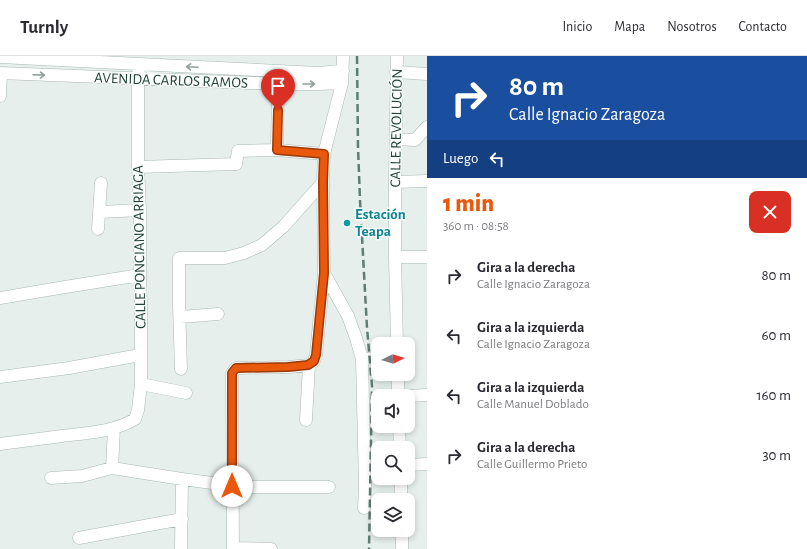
<!DOCTYPE html>
<html lang="es">
<head>
<meta charset="utf-8">
<style>
  body { margin:0; font-family:"Alegreya Sans",sans-serif; background:#f2f2f3; color:#2b2b33; height:100vh; display:flex; flex-direction:column; font-size:15px; white-space:nowrap }
  * { box-sizing:border-box; margin:0 }
  p { font-size:13px; color:#7c7c81 }
  .icon { flex:none; width:22px; height:22px; fill:none; stroke:currentColor; stroke-width:2; stroke-linecap:round; stroke-linejoin:round }
  .map { position:relative; flex:1; overflow:hidden }
  .side { display:flex; flex-direction:column; background:#fff; width:380px }
  .side>* { flex:none }
  .hud { background:#1a4fa0; color:#fff; overflow:hidden }
  .needle { width:26px; rotate:85deg }
  .tools { position:absolute; left:371px; top:281px; display:grid; gap:8px }
  .tools a { display:grid; place-items:center; width:44px; height:44px; border-radius:8px; background:#fff; box-shadow:0 2px 6px #0003; font-size:20px }
  .pin { position:absolute; display:grid; place-items:center; width:34px; height:34px; color:#fff; margin:-41px -17px; border-radius:50% 50% 50% 0; rotate:-45deg; box-shadow:0 0 4px #0007 }
  .pin .icon { rotate:45deg }
  .me { position:absolute; width:44px; margin:-22px; rotate:0deg; stroke-linejoin:round; filter:drop-shadow(0 0 3px #0008) }
  .turn { display:flex; align-items:center; gap:14px; height:84px; padding:0 16px; font-size:18px }
  .turn .icon { width:52px; height:52px; stroke-width:2.5 }
  .turn b { display:block; font-size:28px; line-height:34px }
  .then { display:flex; align-items:center; height:38px; padding:0 16px; background:#0003; gap:8px; font-size:15px }
  .round { display:grid; place-items:center; flex:none; width:42px; height:42px; border-radius:8px; background:#f2f2f3 }
  .overview { display:flex; align-items:center; justify-content:space-between; height:68px; padding:0 16px }
  h1 { font-size:24px; font-weight:800; line-height:30px; color:#ea580c }
  ul { padding:0; list-style:none }
  li { display:flex; align-items:center; gap:12px; height:60px; padding:0 16px }
  li div { flex:1 }
  li b { display:block; font-size:15px }
  li em { font-style:normal }
  header { display:flex; align-items:center; gap:24px; box-sizing:border-box; height:56px; padding:0 20px; background:#fff; border-bottom:1px solid #e1e1e2 }
  header strong { font-size:19px }
  nav { display:flex; gap:22px; margin-inline-start:auto; font-size:14px }
  main { display:flex; flex:1; min-height:0 }
  .map>svg:first-child { display:block }
  .lines { fill:none; stroke-linecap:round; stroke-linejoin:round }
  .minor-casing { stroke:#a8b8b2; stroke-width:13 }
  .minor { stroke:#fff; stroke-width:12 }
  .rail { stroke:#5f7d75; stroke-width:2.5; stroke-dasharray:8 4; stroke-linecap:butt }
  .oneway { stroke:#92a09c }
  .route-casing { stroke:#983908; stroke-width:10 }
  .route { stroke:#ea580c; stroke-width:7 }
  .culture-dot { fill:#0f9aa8; stroke:#f7fbf9; stroke-width:1.5 }
  .labels { text-anchor:middle; stroke-width:3; stroke-linejoin:round; paint-order:stroke }
  .street-label { font-size:15px; fill:#24423a; stroke:#f7fbf9 }
  .culture-label { font-size:15px; font-weight:bold; fill:#0d838f; stroke:#f7fbf9; text-anchor:start }
</style>
</head>
<body>
<header>
<strong>Turnly</strong>
<nav><a>Inicio</a><a>Mapa</a><a>Nosotros</a><a>Contacto</a></nav>
</header>
<main>
<div class="map">
<svg width="427" height="493" viewBox="0 0 427 493">
  <rect width="100%" height="100%" fill="#e6efeb"/>
  <g class="lines">
    <g class="minor-casing">
      <path id="minor" d="M397,0L395,126V201L397,288
        M0,1L318,17L343,15
        M396,16L427,18
        M0,17L278,28H319L342,27
        M0,40L1,17
        M396,83L415,84L427,71
        M277,94L278,28
        M138,111L236,108L238,95L277,94L324,98
        M395,126L427,125
        M100,156L140,154
        M98,173L101,127
        M395,201H427
        M324,217L348,260L356,282L362,303L365,430L364,452
        M0,242L59,232L140,219
        M180,261L218,258
        M362,303L378,302
        M181,313L179,248V202H225L244,197L262,189L284,170L323,126
        M398,318V340
        M0,321L69,312L140,299
        M141,328L186,337
        M407,340L427,339
        M306,364L309,309
        M399,370L400,392
        M114,372L112,412L182,423L242,431H329
        M0,388C21,385 41,383 62,380C86,377 114,376 135,363L138,354L141,328V251L140,219V154L138,111V23L139,9
        M408,409L427,408
        M51,422L82,420L112,412
        M401,422V444
        M402,474V493
        M79,482L182,463
        M233,492L271,493
        M181,493L182,423
        M233,493L232,317L236,312L289,311L309,309L314,305L316,299L324,217L323,126L324,98L342,27L343,0"/>
    </g>
    <use href="#minor" class="minor"/>
    <path class="rail" d="M357,0L358,91L360,144L367,272L372,330L369,493"/>
  </g>
  <defs><path id="oneway-shaft" d="M-6 0H5M1.5-3L5.5 0L1.5 3" fill="none" stroke-width="1.6" stroke-linecap="round" stroke-linejoin="round"/></defs>
  <g class="oneway">
    <use href="#oneway-shaft" transform="translate(192 11) rotate(-177)"/>
    <use href="#oneway-shaft" transform="translate(39 19) rotate(2)"/>
    <use href="#oneway-shaft" transform="translate(309 28)"/>
  </g>
  <g class="lines">
    <g class="route-casing">
      <path id="route" d="M232,430V317L236,312L288,311L308,309L314,305L316,299L324,217L323,126L324,98L277,94L278,54"/>
    </g>
    <use href="#route" class="route"/>
  </g>
  <circle class="culture-dot" cx="347" cy="167" r="4"/>
  <g class="labels">
    <g class="street-label">
      <text transform="translate(171 24) rotate(2)" y="5">AVENIDA CARLOS RAMOS</text>
      <text transform="translate(396 72) rotate(-89)" y="5">CALLE REVOLUCIÓN</text>
      <text transform="translate(139 191) rotate(-91)" y="5">CALLE PONCIANO ARRIAGA</text>
    </g>
    <g class="culture-label">
      <text x="355" y="163">Estación<tspan x="355" dy="17">Teapa</tspan></text>
    </g>
  </g>
</svg>
<div class="tools">
<a><svg class="needle" viewBox="-14 -14 28 28"><path d="M0-13l5 13h-10z" fill="#e53935"/><path d="M0 13l5-13h-10z" fill="#7c7c81"/></svg></a>
<a><svg class="icon" aria-label="sound" viewBox="0 0 24 24"><path d="M4 9h4l5-4v14l-5-4H4zM17 9q2 3 0 6"/></svg></a>
<a><svg class="icon" aria-label="search" viewBox="0 0 24 24"><circle cx="10" cy="10" r="6"/><path d="M15 15l6 6"/></svg></a>
<a><svg class="icon" aria-label="layers" viewBox="0 0 24 24"><path d="M12 4l9 5-9 5-9-5zM3 14l9 5 9-5"/></svg></a>
</div>
<div class="pin" style="left:278px;top:54px;background:#d93025"><svg class="icon" aria-label="arrive" viewBox="0 0 24 24"><path d="M6 21V4h12l-3 4 3 4H6"/></svg></div>
<svg class="me" style="left:232px;top:430px" viewBox="-20 -20 40 40"><circle r="19" fill="#fff"/><path d="M0-13L10 11 0 6-10 11z" fill="#ea580c"/></svg>
</div>
<section class="side">
<div class="hud">
<div class="turn"><svg class="icon" aria-label="right" viewBox="0 0 24 24"><path d="M7 20v-9h11M14 6l5 5-5 5"/></svg><div><b>80 m</b>Calle Ignacio Zaragoza</div></div>
<div class="then">Luego<svg class="icon" aria-label="left" viewBox="0 0 24 24"><path d="M17 20v-9H6M10 6l-5 5 5 5"/></svg></div>
</div>
<div class="overview"><div><h1>1 min</h1><p>360 m · 08:58</p></div><a class="round" style="background:#d93025;color:#fff"><svg class="icon" aria-label="close" viewBox="0 0 24 24"><path d="M6 6l12 12M18 6L6 18"/></svg></a></div>
<ul>
<li><svg class="icon" aria-label="right" viewBox="0 0 24 24"><path d="M7 20v-9h11M14 6l5 5-5 5"/></svg><div><b>Gira a la derecha</b><p>Calle Ignacio Zaragoza</p></div><em>80 m</em></li>
<li><svg class="icon" aria-label="left" viewBox="0 0 24 24"><path d="M17 20v-9H6M10 6l-5 5 5 5"/></svg><div><b>Gira a la izquierda</b><p>Calle Ignacio Zaragoza</p></div><em>60 m</em></li>
<li><svg class="icon" aria-label="left" viewBox="0 0 24 24"><path d="M17 20v-9H6M10 6l-5 5 5 5"/></svg><div><b>Gira a la izquierda</b><p>Calle Manuel Doblado</p></div><em>160 m</em></li>
<li><svg class="icon" aria-label="right" viewBox="0 0 24 24"><path d="M7 20v-9h11M14 6l5 5-5 5"/></svg><div><b>Gira a la derecha</b><p>Calle Guillermo Prieto</p></div><em>30 m</em></li>
</ul>
</section>
</main>
</body>
</html>
